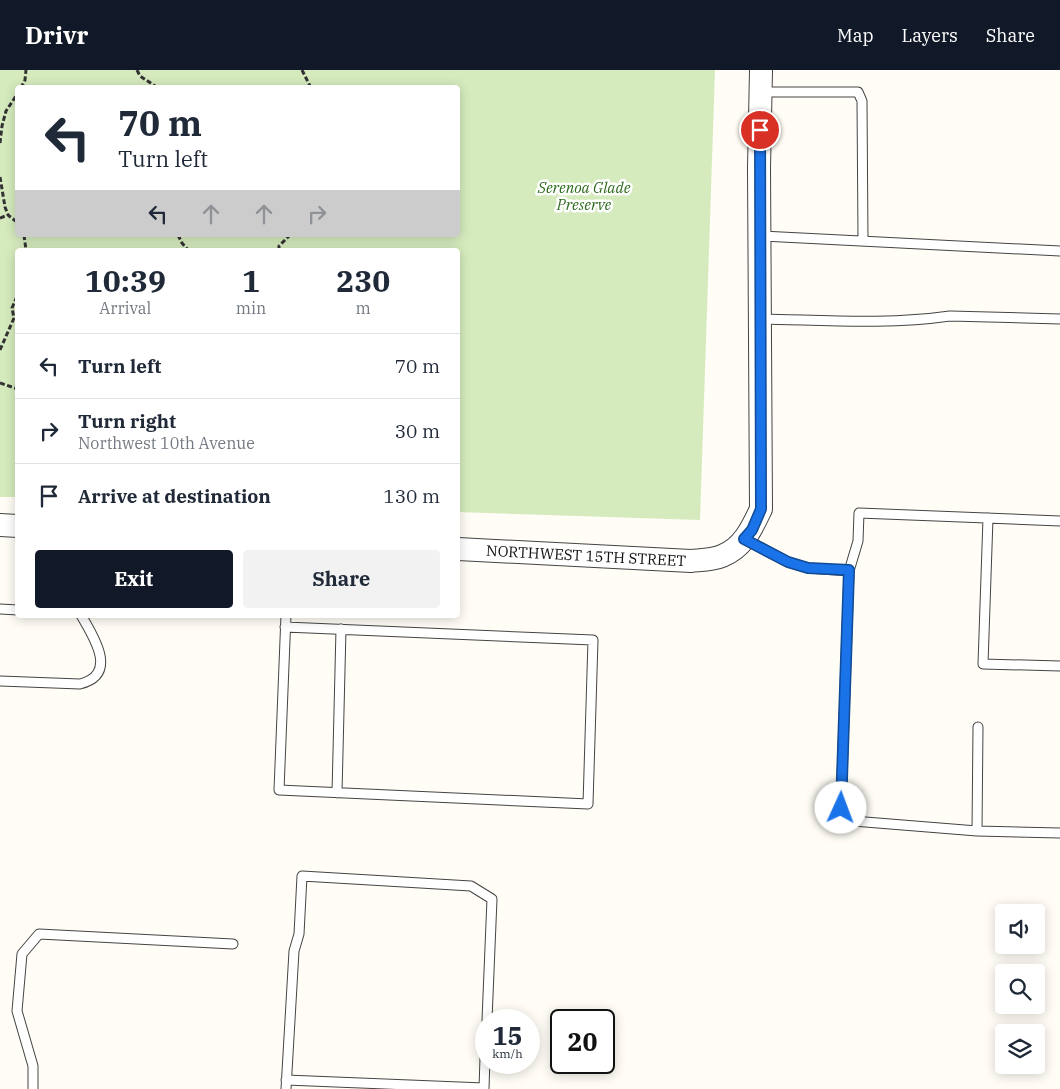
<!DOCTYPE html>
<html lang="en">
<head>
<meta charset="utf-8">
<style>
  body { margin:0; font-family:"IBM Plex Serif",serif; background:#f2f2f3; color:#1f2937; height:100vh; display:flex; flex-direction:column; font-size:19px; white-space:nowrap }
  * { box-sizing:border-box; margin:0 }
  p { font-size:16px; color:#747a83 }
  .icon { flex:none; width:28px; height:28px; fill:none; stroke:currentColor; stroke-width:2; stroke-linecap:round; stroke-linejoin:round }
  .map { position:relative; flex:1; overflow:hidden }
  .details { position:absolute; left:15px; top:178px; width:445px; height:370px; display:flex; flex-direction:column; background:#fff; border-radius:5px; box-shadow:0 2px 12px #0003 }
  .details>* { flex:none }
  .banner { position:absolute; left:15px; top:15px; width:445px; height:152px; border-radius:5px; box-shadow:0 2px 12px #0003; background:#fff; color:#1f2937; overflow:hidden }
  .tools { position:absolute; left:995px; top:834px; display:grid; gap:10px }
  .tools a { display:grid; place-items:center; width:50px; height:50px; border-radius:5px; background:#fff; box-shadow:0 2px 12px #0003; font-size:25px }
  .speed { position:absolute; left:475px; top:939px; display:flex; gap:10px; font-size:25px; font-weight:700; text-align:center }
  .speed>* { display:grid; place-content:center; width:65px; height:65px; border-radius:50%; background:#fff; box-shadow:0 2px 12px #0003; line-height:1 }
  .speed small { font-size:12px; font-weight:400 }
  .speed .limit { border:2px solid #111; border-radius:8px; background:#fff; color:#111 }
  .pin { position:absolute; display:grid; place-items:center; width:42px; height:42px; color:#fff; margin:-21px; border:2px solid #fff; border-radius:50%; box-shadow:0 1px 5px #0007 }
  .me { position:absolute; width:55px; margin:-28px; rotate:2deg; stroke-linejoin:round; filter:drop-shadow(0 0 4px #0008) }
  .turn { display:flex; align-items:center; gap:18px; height:105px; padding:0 20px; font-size:22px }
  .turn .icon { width:65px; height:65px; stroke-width:2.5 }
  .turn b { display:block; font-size:35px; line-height:42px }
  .lanes { display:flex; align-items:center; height:48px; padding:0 20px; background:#0003; justify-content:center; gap:25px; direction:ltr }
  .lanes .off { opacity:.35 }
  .eta { display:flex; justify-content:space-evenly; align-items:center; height:85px; text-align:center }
  .eta b { font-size:30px; font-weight:800; line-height:35px }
  .action { display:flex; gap:10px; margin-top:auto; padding:10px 20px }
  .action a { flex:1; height:58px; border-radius:5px; background:#111827; color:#fff; font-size:20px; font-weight:800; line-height:58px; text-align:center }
  .action a+a { background:#f2f2f3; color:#1f2937 }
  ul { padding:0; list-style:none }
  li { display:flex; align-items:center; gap:15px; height:65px; padding:0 20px; border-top:1px solid #e0e1e3 }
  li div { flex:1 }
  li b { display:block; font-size:19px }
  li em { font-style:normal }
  header { display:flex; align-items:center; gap:30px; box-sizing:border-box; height:70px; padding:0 25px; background:#111827; color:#fff }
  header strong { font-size:24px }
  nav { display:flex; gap:28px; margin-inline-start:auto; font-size:18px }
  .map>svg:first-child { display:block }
  .green { fill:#d5ebbd; fill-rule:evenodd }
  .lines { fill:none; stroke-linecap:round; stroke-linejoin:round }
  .service-casing { stroke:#444; stroke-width:11 }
  .tertiary-casing { stroke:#444; stroke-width:24 }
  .path { stroke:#333; stroke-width:3; stroke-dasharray:5 2.5; stroke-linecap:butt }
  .service { stroke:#fff; stroke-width:9 }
  .tertiary { stroke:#fff; stroke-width:22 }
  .route-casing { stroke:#114b97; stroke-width:12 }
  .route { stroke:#1a73e8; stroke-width:9 }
  .labels { text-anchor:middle; stroke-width:5; stroke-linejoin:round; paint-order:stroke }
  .park-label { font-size:15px; font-style:italic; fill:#2f6b1f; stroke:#fff }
  .street-label { font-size:15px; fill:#111; stroke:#fff }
</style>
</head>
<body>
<header>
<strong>Drivr</strong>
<nav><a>Map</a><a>Layers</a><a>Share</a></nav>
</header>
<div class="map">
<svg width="1060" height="1019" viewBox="0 0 1060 1019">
  <rect width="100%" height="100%" fill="#fffdf5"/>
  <path class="green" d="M0,0H715L700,450L458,442V180H18L17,427H0ZM18,18H458V165H18Z"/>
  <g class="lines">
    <g class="service-casing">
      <path id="service" d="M761,22H858L862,31L863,170
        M760,166L1060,181
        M760,249C823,250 887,255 950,246L1060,249
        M988,448L983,594L1060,596
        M745,469L788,492L808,498L849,501L841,738L844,744L853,751L977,761
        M849,501L858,471L859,443L1060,451
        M0,539L18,540
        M285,557L593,570L588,734L279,720L286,545
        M0,611L80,614C119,604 93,566 81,545
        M978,657L977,761L1060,763
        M337,723L341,559
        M286,1010L484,1018
        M33,1019V996L17,941L22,884L39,864L233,874
        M286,1019L294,881L299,864L302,806L471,816L492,829L487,950
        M484,1019L486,956"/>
    </g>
    <g class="tertiary-casing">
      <path id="tertiary" d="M0,455L18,456
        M458,479L691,491C700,490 713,490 722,486C743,478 752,458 761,439L759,98L761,0"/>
    </g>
    <path class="path" d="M137,0L140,6L158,18
      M302,0L311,18
      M21,18L25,10L26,0
      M0,73L2,56L6,41L18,23
      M0,107L5,137L8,145L18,153
      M0,148L8,145
      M24,165L26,180
      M178,165L182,173L188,180
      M279,180V176L290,165
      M0,280L14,248L12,238L18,224
      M0,313L18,319"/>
    <use href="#service" class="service"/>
    <use href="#tertiary" class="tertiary"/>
  </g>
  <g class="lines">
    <g class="route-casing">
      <path id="route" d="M760,60L761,439L752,460L744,469L788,492L808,498L849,500L841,738"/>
    </g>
    <use href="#route" class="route"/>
  </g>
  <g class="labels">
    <g class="park-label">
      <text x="584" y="123">Serenoa Glade<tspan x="584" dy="17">Preserve</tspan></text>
    </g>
    <g class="street-label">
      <text transform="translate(586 486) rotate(3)" y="5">NORTHWEST 15TH STREET</text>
    </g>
  </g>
</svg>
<div class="tools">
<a><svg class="icon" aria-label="sound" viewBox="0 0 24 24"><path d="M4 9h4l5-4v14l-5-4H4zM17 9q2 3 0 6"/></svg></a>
<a><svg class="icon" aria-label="search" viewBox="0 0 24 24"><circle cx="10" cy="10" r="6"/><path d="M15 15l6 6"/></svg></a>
<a><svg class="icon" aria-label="layers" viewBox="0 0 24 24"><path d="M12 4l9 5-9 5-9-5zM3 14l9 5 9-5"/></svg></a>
</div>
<div class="speed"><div>15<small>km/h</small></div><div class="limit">20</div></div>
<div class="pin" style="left:760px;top:60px;background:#d93025"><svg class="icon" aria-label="arrive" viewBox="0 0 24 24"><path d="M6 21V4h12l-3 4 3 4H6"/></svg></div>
<svg class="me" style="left:841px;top:738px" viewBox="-20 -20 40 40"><circle r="19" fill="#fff"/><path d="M0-13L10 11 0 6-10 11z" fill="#1a73e8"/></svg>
<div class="banner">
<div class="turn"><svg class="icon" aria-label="left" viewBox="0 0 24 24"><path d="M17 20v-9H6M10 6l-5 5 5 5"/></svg><div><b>70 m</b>Turn left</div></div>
<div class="lanes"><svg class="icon" aria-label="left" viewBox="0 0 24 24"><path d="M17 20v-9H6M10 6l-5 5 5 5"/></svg><svg class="icon off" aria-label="ahead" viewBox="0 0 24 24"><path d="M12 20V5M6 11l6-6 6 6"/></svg><svg class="icon off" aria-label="ahead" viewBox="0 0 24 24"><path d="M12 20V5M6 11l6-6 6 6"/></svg><svg class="icon off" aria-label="right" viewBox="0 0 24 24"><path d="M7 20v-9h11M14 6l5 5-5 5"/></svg></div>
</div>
<section class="details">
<div class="eta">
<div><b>10:39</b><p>Arrival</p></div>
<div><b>1</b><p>min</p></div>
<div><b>230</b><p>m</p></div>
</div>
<ul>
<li><svg class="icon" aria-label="left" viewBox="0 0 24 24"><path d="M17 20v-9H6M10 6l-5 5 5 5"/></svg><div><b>Turn left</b></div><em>70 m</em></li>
<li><svg class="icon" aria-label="right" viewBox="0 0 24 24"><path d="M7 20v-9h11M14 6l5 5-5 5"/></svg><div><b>Turn right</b><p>Northwest 10th Avenue</p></div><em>30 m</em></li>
<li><svg class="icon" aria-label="arrive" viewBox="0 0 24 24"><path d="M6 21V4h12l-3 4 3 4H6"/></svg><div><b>Arrive at destination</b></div><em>130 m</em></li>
</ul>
<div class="action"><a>Exit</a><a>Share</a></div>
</section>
</div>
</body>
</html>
